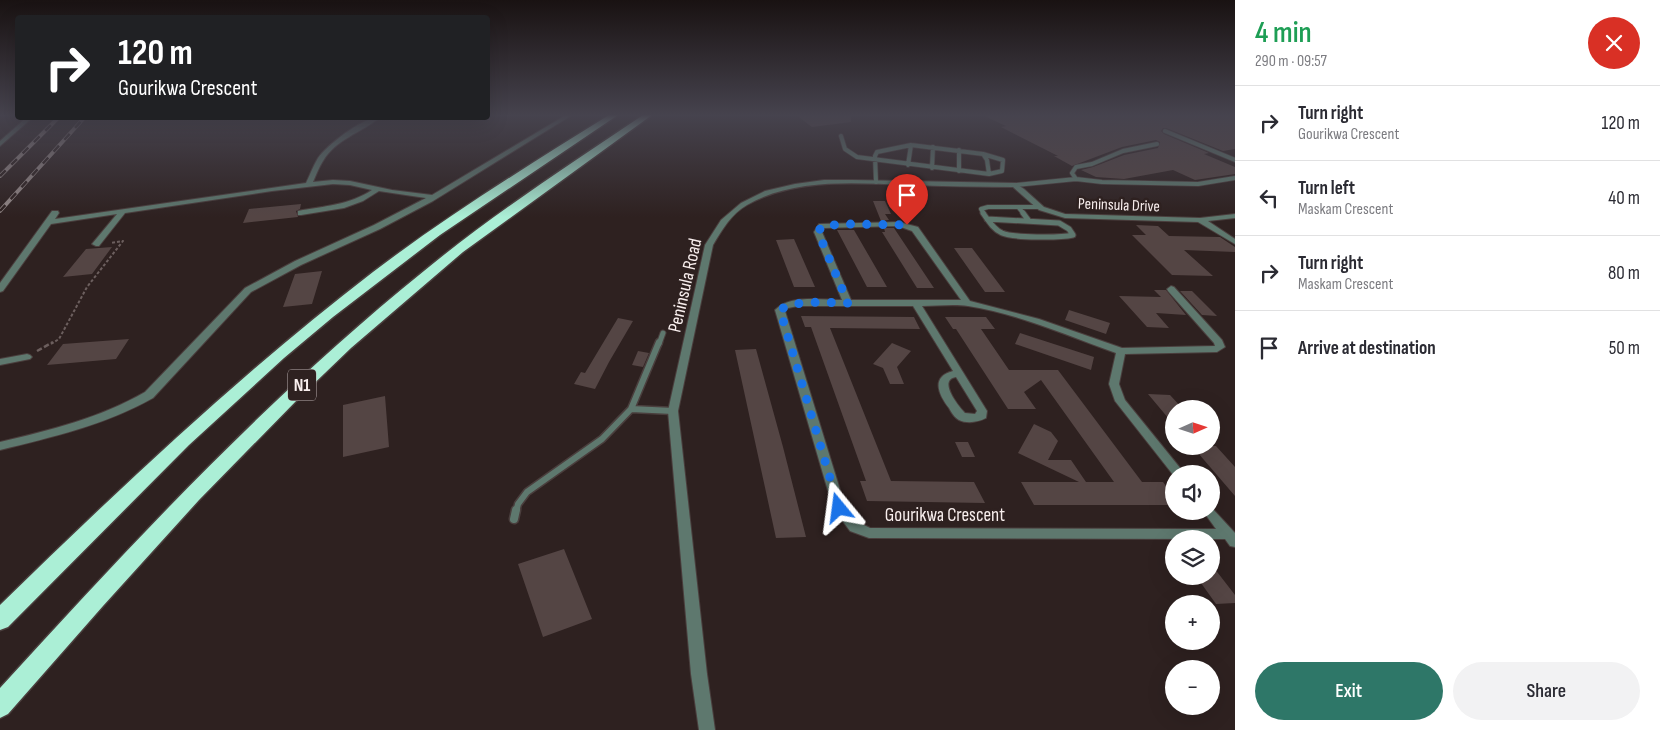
<!DOCTYPE html>
<html lang="en">
<head>
<meta charset="utf-8">
<style>
  body { margin:0; font-family:"Sofia Sans Condensed",sans-serif; background:#f2f2f3; color:#2b2b33; height:100vh; display:flex; flex-direction:column; font-size:19px; white-space:nowrap }
  * { box-sizing:border-box; margin:0 }
  p { font-size:16px; color:#7c7c81 }
  .icon { flex:none; width:28px; height:28px; fill:none; stroke:currentColor; stroke-width:2; stroke-linecap:round; stroke-linejoin:round }
  .map { position:relative; flex:1; overflow:hidden }
  .details { display:flex; flex-direction:column; background:#fff; width:425px }
  .details>* { flex:none }
  .guide { position:absolute; left:15px; top:15px; width:475px; height:105px; border-radius:5px; box-shadow:0 5px 20px #0002; background:#202124; color:#fff; overflow:hidden }
  .needle { width:32px; rotate:87deg }
  .controls { position:absolute; left:1165px; top:400px; display:grid; gap:10px }
  .controls a { display:grid; place-items:center; width:55px; height:55px; border-radius:50%; background:#fff; box-shadow:0 5px 20px #0002; font-size:25px }
  .pin { position:absolute; display:grid; place-items:center; width:42px; height:42px; color:#fff; margin:-51px -21px; border-radius:50% 50% 50% 0; rotate:-45deg; box-shadow:0 0 5px #0007 }
  .pin .icon { rotate:45deg }
  .me { position:absolute; width:55px; margin:-28px; rotate:344deg; stroke-linejoin:round; filter:drop-shadow(0 0 4px #0008) }
  .turn { display:flex; align-items:center; gap:18px; height:105px; padding:0 20px; font-size:22px }
  .turn .icon { width:65px; height:65px; stroke-width:2.5 }
  .turn b { display:block; font-size:35px; line-height:42px }
  .round { display:grid; place-items:center; flex:none; width:52px; height:52px; border-radius:26px; background:#f2f2f3 }
  .overview { display:flex; align-items:center; justify-content:space-between; height:85px; padding:0 20px }
  h1 { font-size:30px; font-weight:600; line-height:38px; color:#1e9e55 }
  .primary-button { display:flex; gap:10px; margin-top:auto; padding:10px 20px }
  .primary-button a { flex:1; height:58px; border-radius:30px; background:#2e7768; color:#fff; font-size:20px; font-weight:600; line-height:58px; text-align:center }
  .primary-button a+a { background:#f2f2f3; color:#2b2b33 }
  ul { padding:0; list-style:none }
  li { display:flex; align-items:center; gap:15px; height:75px; padding:0 20px; border-top:1px solid #e1e1e2 }
  li div { flex:1 }
  li b { display:block; font-size:19px }
  li em { font-style:normal }
  main { display:flex; flex:1; min-height:0 }
  .map>svg:first-child { display:block }
  .building { fill:#544544 }
  .lines { fill:none; stroke-linecap:round; stroke-linejoin:round }
  .lane-far3-casing { stroke:#4a3e3d; stroke-width:5.5 }
  .lane-far2-casing { stroke:#4a3e3d; stroke-width:7 }
  .lane-far1-casing { stroke:#4a3e3d; stroke-width:9 }
  .lane-casing { stroke:#4a3e3d; stroke-width:11 }
  .street-casing { stroke:#4a3e3d; stroke-width:2 }
  .highway-casing { stroke:#4a3e3d; stroke-width:3 }
  .path-far1 { stroke:#6c5f5e; stroke-width:2; stroke-dasharray:3 2; stroke-linecap:butt }
  .path { stroke:#6c5f5e; stroke-width:2.5; stroke-dasharray:5.5 2.5; stroke-linecap:butt }
  .lane-far3 { stroke:#5e786e; stroke-width:4 }
  .lane-far2 { stroke:#5e786e; stroke-width:5 }
  .lane-far1 { stroke:#5e786e; stroke-width:6 }
  .lane { stroke:#5e786e; stroke-width:8 }
  .street { fill:#5e786e; fill-rule:evenodd }
  .highway { fill:#abefd6; fill-rule:evenodd }
  .rail-casing { stroke:#938786; stroke-width:4 }
  .rail { stroke:#2e2120; stroke-width:2.5; stroke-dasharray:8; stroke-linecap:butt }
  .route { stroke:#1a73e8; stroke-width:9; stroke-dasharray:0 16.2 }
  .labels { text-anchor:middle; stroke-width:5; stroke-linejoin:round; paint-order:stroke }
  .far-street-label { font-size:16px; fill:#f8eeed; stroke:#2e2120 }
  .shield { fill:#2e2120; stroke:#bbb0b0; stroke-width:1 }
  .shield-label { font-size:18px; font-weight:bold; fill:#f8eeed }
  .street-label { font-size:19px; fill:#f8eeed; stroke:#2e2120 }
</style>
</head>
<body>
<main>
<div class="map">
<svg width="1235" height="730" viewBox="0 0 1235 730">
  <rect width="100%" height="100%" fill="#2e2120"/>
  <path class="building" d="M796,115H851V122L812,127Z
    M982,115H1235V149L1223,151L1166,128H1163L1161,131L1164,134L1209,153L1204,154L1235,167V174L1195,180L1173,170L1124,179L1096,177L1081,170L1093,167L1124,155L1158,148L1160,142L1156,140L1122,147L1072,166L1054,156H1058L1001,127L1006,126Z
    M873,201H885L891,214H885L889,220L881,221Z
    M301,204L300,209L296,211L298,217L243,223L249,209Z
    M1136,225L1158,226L1169,236L1220,237L1235,247V252L1184,250L1213,276L1172,275L1132,235H1146Z
    M884,228H894L934,288H917L882,232H885Z
    M837,230H854L887,287H867Z
    M794,239L815,287H794L776,240Z
    M112,247L92,274L63,277L86,249Z
    M954,248H972L1005,292H985Z
    M322,271L312,304L283,307L295,274Z
    M1154,290H1166L1186,315L1156,313L1169,328L1147,327L1119,296L1161,297Z
    M1180,291H1192L1217,316L1202,315Z
    M1069,310L1110,323L1106,334L1065,320Z
    M801,316L914,317L920,329L830,328L891,481L974,482L985,503L867,501L860,481H866L811,327H805Z
    M945,317H986L995,329H981L1009,370H1058L1142,482H1163L1174,496V505H1034L1021,482H1079L1018,453L1034,424L1051,432L1058,441L1048,460H1071L1086,482H1114L1041,380L1024,392L1036,409H1008L956,329H953Z
    M618,318L633,321L609,362L595,389L574,384L581,372L585,373Z
    M1020,333L1094,357L1091,370L1015,344Z
    M129,339L116,359L47,365L63,344Z
    M892,343L911,351L897,367L904,384H890L883,368L873,364Z
    M756,349L783,447L806,537L776,538L735,350Z
    M638,351L649,353L643,367L632,365Z
    M1148,394L1170,395L1183,409H1174V425Z
    M385,396L389,447L343,457V405Z
    M955,442H968L975,457H962Z
    M1192,446H1216L1235,467V496Z
    M564,549L592,619L543,637L518,564Z
    M1211,564L1235,595V603L1216,604L1196,576H1211Z"/>
  <g class="lines">
    <g class="lane-far3-casing">
      <path id="lane-far3" d="M1165,131L1235,160
        M841,136L845,149L857,157L989,174L1002,171L1003,160L983,154
        M959,150V171
        M908,165L911,145
        M932,168L933,147
        M1076,179L1072,173L1076,167L1092,164L1123,151L1157,144
        M876,182L875,156L877,152L911,145L983,154L987,160L989,174
        M1015,185L1076,179L1102,182L1198,184L1235,178
        M1019,208L1024,214
        M984,214L981,209L988,207H1040"/>
    </g>
    <g class="lane-far2-casing">
      <path id="lane-far2" d="M983,213C988,220 993,229 1002,233C1014,238 1060,238 1073,235L1069,229L1059,223L987,219
        M1023,213L1029,221
        M659,344L663,333"/>
    </g>
    <g class="lane-far1-casing">
      <path id="lane-far1" d="M659,342L631,409L673,411
        M516,512L518,504L527,492L602,439L631,409"/>
    </g>
    <g class="lane-casing">
      <path id="lane" d="M514,519L516,510"/>
    </g>
    <g class="street-casing">
      <path id="street" d="M566,115H572L433,201L380,229L301,265L251,292L153,398C105,425 53,437 0,450V442C51,430 100,418 145,392L245,288L295,261L374,225L426,198L379,191L363,201L344,208L301,215H298V211C325,206 349,205 372,190L350,185L333,184L272,191L125,213L99,246H96L92,244L117,214L51,224L3,291L0,292V283L52,211H58L59,213L55,219L306,183C310,175 313,166 318,158C327,145 364,116 379,118C361,133 336,139 323,161C319,167 316,175 313,182L333,180L350,181L392,190L432,195Z
        M26,118H32L0,146V141Z
        M824,180H853L1015,183L1024,189L1044,207L1065,214L1200,218L1235,214V218L1208,221L1235,239V244L1198,222L1065,218L1039,210L1013,187C978,187 942,186 907,185C854,183 794,178 747,205C731,214 722,230 713,245L678,411L707,674L715,730H699L691,674L668,411L705,245L721,220L741,203L765,191L795,184Z
        M899,222L918,227L970,301L1039,319L1122,348L1215,346L1214,343L1168,291L1167,289L1171,286L1174,287L1222,340L1225,347L1217,352L1125,354L1119,384L1125,400L1185,474H1174V476L1115,401L1109,384L1116,353C1068,336 1019,314 968,306C954,304 937,306 922,306L987,411L986,418C979,422 967,424 959,420C955,418 951,412 949,408C939,395 930,377 953,371L913,306H798L788,308L785,311L845,506L860,523L870,528L1216,529L1203,511H1211V507L1235,533V547L1230,546L1225,539H1211L869,538L850,531L833,508L775,310C790,294 823,300 842,300L814,232L819,224ZM898,226L912,231L961,300H851L822,232L824,228ZM956,377L977,411L975,414L965,413C959,407 937,380 956,377Z
        M27,354L30,355L32,357L30,359L0,365V359Z"/>
    </g>
    <g class="highway-casing">
      <path id="highway" d="M609,115H618L440,235L333,317L284,358L189,445L8,627L0,630V605C119,489 240,374 373,272C448,215 529,165 609,115Z
        M643,115H652L463,252L351,348L299,398L199,500L103,606L8,714L0,718V688C133,542 269,396 424,271C493,214 569,165 643,115Z"/>
    </g>
    <path class="path-far1" d="M51,344L59,339L87,287L123,241L111,243"/>
    <path class="path" d="M37,351L53,342"/>
    <use href="#lane-far3" class="lane-far3"/>
    <use href="#lane-far2" class="lane-far2"/>
    <use href="#lane-far1" class="lane-far1"/>
    <use href="#lane" class="lane"/>
    <use href="#street" class="street"/>
    <use href="#highway" class="highway"/>
    <g class="rail-casing">
      <path id="rail" d="M0,176L58,118
        M0,211L84,118"/>
    </g>
    <use href="#rail" class="rail"/>
  </g>
  <linearGradient id="sky" x2="0" y2="1"><stop stop-color="#191212"/><stop offset="0.53" stop-color="#46434e"/><stop offset="1" stop-color="#46434e" stop-opacity="0"/></linearGradient>
  <rect width="1235" height="217" fill="url(#sky)"/>
  <g class="lines">
    <path class="route" d="M839,508L780,310C795,299 830,303 848,303L818,232L822,226L844,224L907,225"/>
  </g>
  <g class="labels">
    <g class="far-street-label">
      <text transform="translate(1119 204) rotate(2)" y="6">Peninsula Drive</text>
    </g>
    <rect class="shield" x="288" y="369.5" width="28" height="31" rx="4"/>
    <g class="shield-label">
      <text x="302" y="391">N1</text>
    </g>
    <g class="street-label">
      <text transform="translate(684 285) rotate(-77)" y="7">Peninsula Road</text>
      <text x="945" y="521">Gourikwa Crescent</text>
    </g>
  </g>
</svg>
<div class="controls">
<a><svg class="needle" viewBox="-14 -14 28 28"><path d="M0-13l5 13h-10z" fill="#e53935"/><path d="M0 13l5-13h-10z" fill="#7c7c81"/></svg></a>
<a><svg class="icon" aria-label="sound" viewBox="0 0 24 24"><path d="M4 9h4l5-4v14l-5-4H4zM17 9q2 3 0 6"/></svg></a>
<a><svg class="icon" aria-label="layers" viewBox="0 0 24 24"><path d="M12 4l9 5-9 5-9-5zM3 14l9 5 9-5"/></svg></a>
<a>+</a>
<a>−</a>
</div>
<div class="pin" style="left:907px;top:225px;background:#d93025"><svg class="icon" aria-label="arrive" viewBox="0 0 24 24"><path d="M6 21V4h12l-3 4 3 4H6"/></svg></div>
<svg class="me" style="left:839px;top:508px" viewBox="-20 -20 40 40"><path d="M0-17L14 15 0 8-14 15z" fill="#1a73e8" stroke="#fff" stroke-width="4"/></svg>
<div class="guide">
<div class="turn"><svg class="icon" aria-label="right" viewBox="0 0 24 24"><path d="M7 20v-9h11M14 6l5 5-5 5"/></svg><div><b>120 m</b>Gourikwa Crescent</div></div>
</div>
</div>
<section class="details">
<div class="overview"><div><h1>4 min</h1><p>290 m · 09:57</p></div><a class="round" style="background:#d93025;color:#fff"><svg class="icon" aria-label="close" viewBox="0 0 24 24"><path d="M6 6l12 12M18 6L6 18"/></svg></a></div>
<ul>
<li><svg class="icon" aria-label="right" viewBox="0 0 24 24"><path d="M7 20v-9h11M14 6l5 5-5 5"/></svg><div><b>Turn right</b><p>Gourikwa Crescent</p></div><em>120 m</em></li>
<li><svg class="icon" aria-label="left" viewBox="0 0 24 24"><path d="M17 20v-9H6M10 6l-5 5 5 5"/></svg><div><b>Turn left</b><p>Maskam Crescent</p></div><em>40 m</em></li>
<li><svg class="icon" aria-label="right" viewBox="0 0 24 24"><path d="M7 20v-9h11M14 6l5 5-5 5"/></svg><div><b>Turn right</b><p>Maskam Crescent</p></div><em>80 m</em></li>
<li><svg class="icon" aria-label="arrive" viewBox="0 0 24 24"><path d="M6 21V4h12l-3 4 3 4H6"/></svg><div><b>Arrive at destination</b></div><em>50 m</em></li>
</ul>
<div class="primary-button"><a>Exit</a><a>Share</a></div>
</section>
</main>
</body>
</html>
